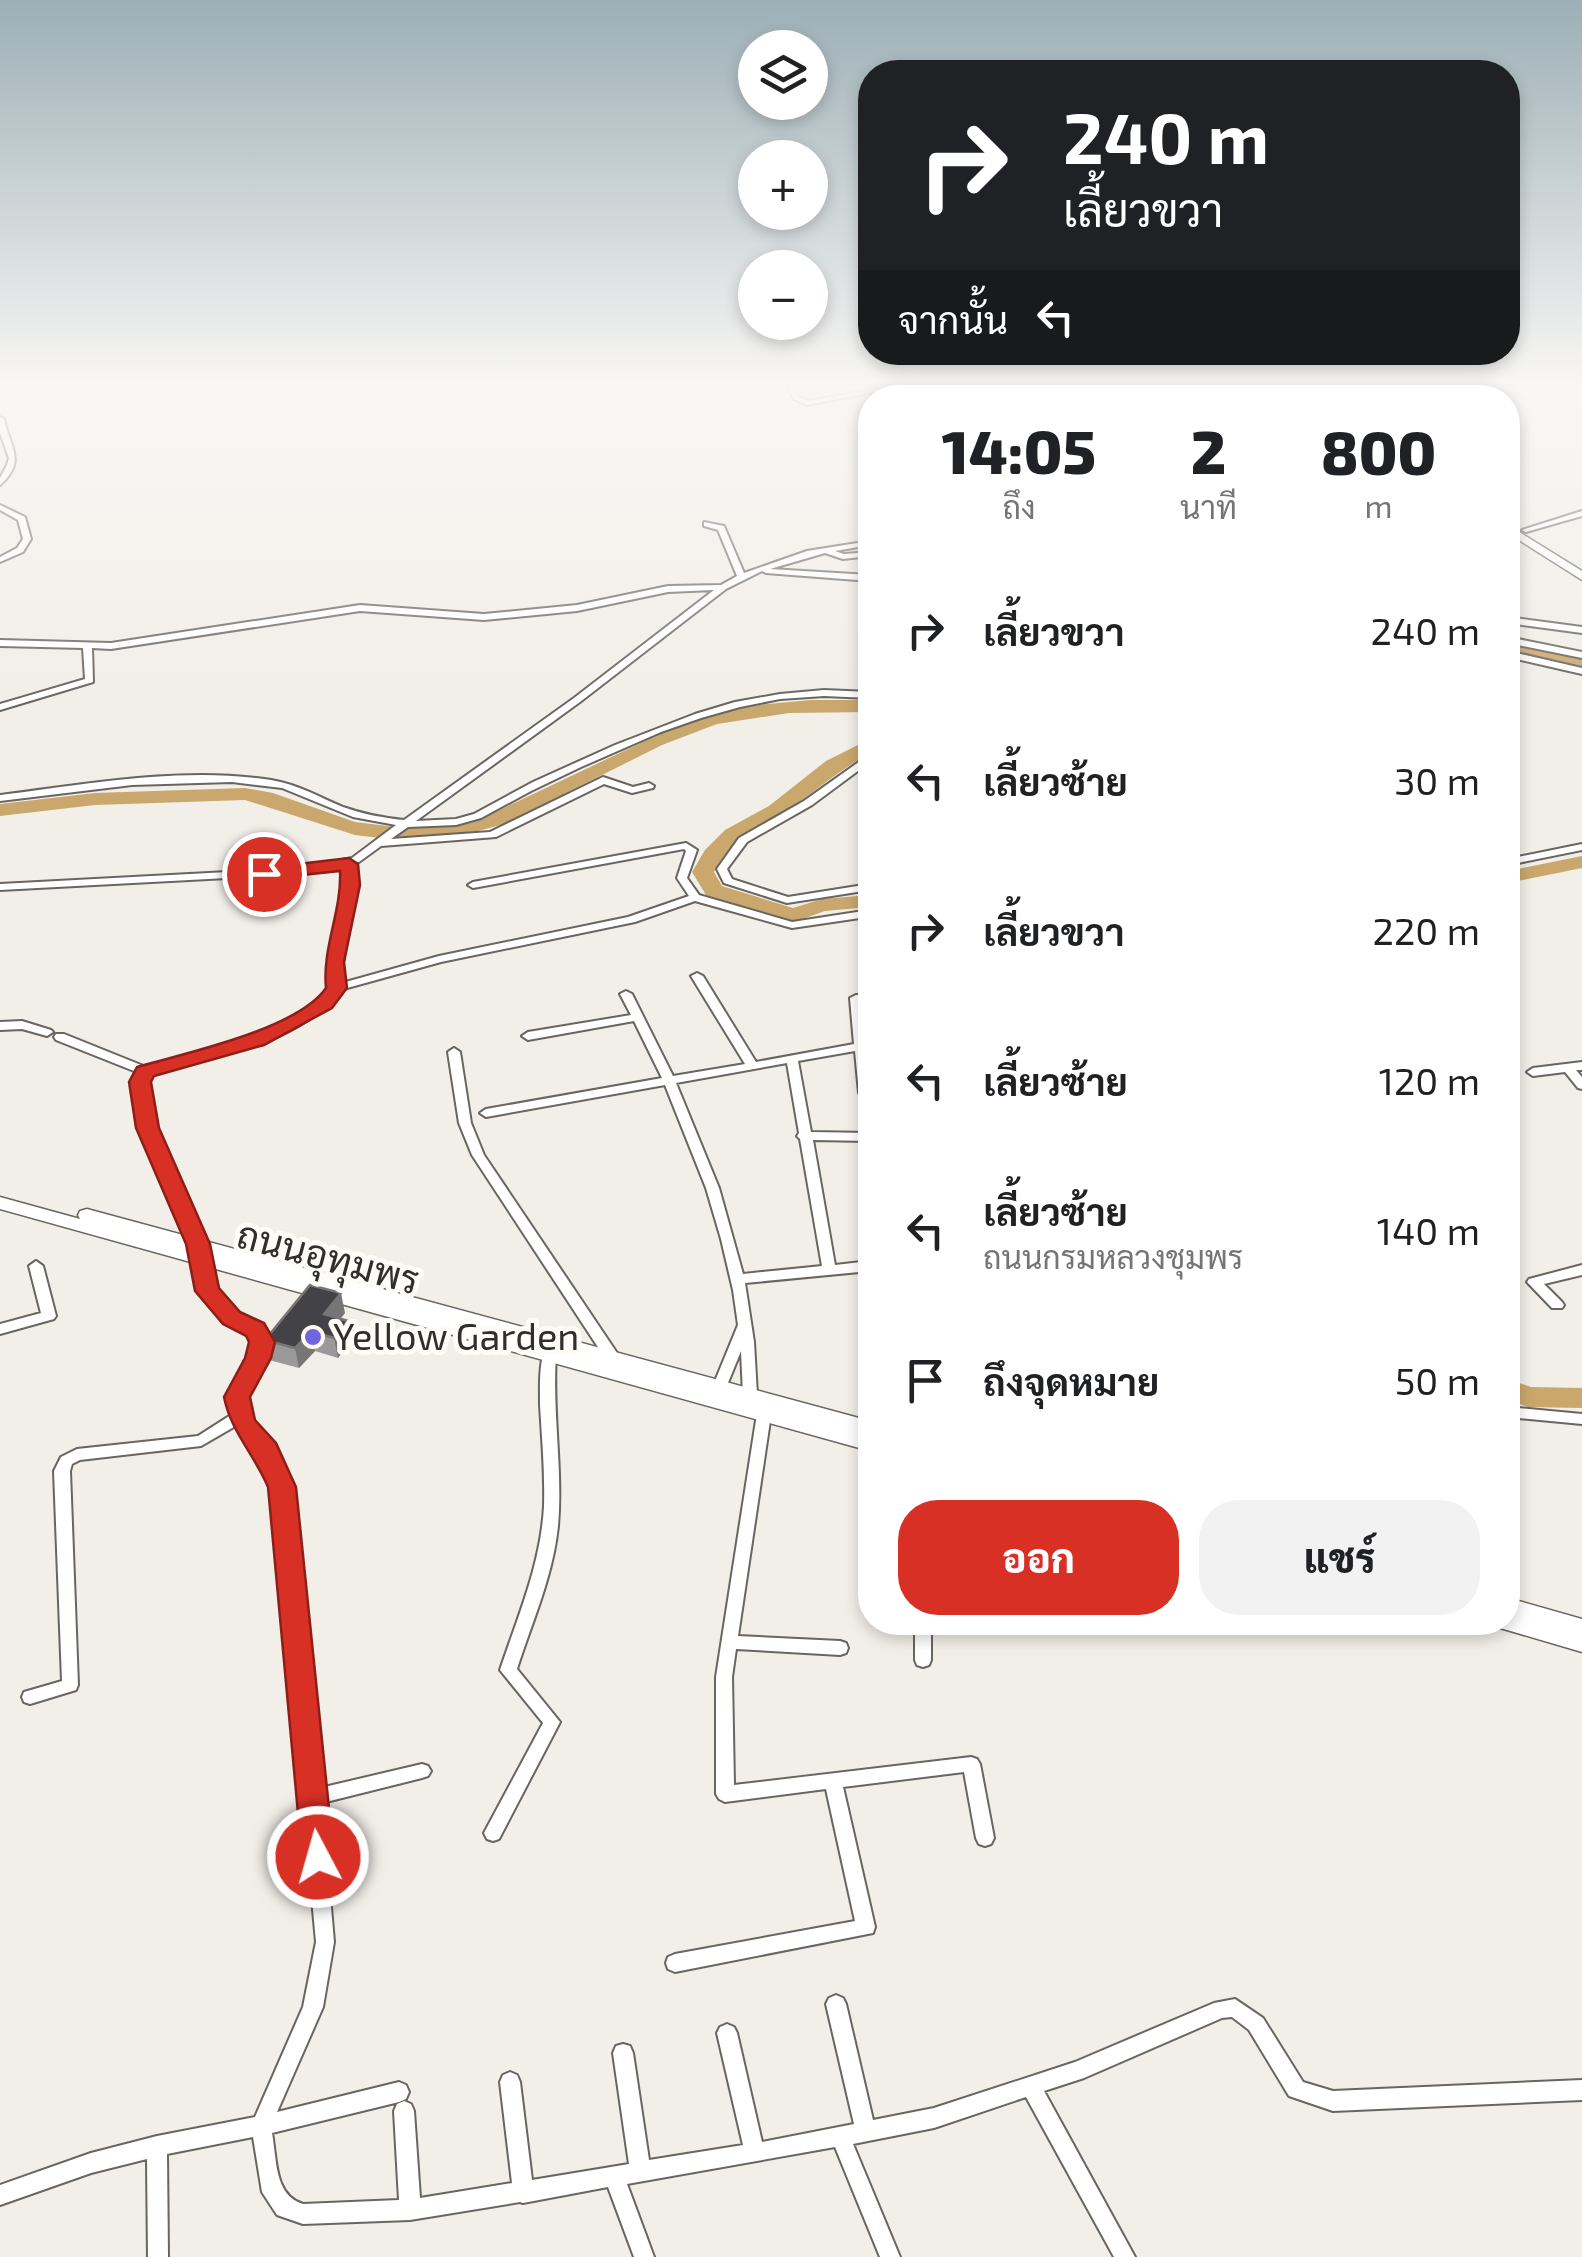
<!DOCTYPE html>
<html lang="th">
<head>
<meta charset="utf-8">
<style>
  body { margin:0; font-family:"Exo 2",Sarabun,sans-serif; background:#f2f2f2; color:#202124; height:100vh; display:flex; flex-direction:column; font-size:38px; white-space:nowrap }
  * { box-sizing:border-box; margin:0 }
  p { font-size:32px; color:#757577 }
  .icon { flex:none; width:55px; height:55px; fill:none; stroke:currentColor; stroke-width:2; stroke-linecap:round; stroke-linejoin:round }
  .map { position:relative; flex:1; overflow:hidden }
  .details { position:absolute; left:858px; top:385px; width:662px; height:1250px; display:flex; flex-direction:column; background:#fff; border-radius:40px; box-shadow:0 5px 15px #0003 }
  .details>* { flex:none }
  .hud { position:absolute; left:858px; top:60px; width:662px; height:305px; border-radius:40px; box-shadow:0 5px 15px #0003; background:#202124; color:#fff; overflow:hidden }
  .buttons { position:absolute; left:738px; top:30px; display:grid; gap:20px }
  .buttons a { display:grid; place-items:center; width:90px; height:90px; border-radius:50%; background:#fff; box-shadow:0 5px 15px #0003; font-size:50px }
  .pin { position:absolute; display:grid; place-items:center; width:85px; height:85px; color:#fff; margin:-42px; border:5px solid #fff; border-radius:50%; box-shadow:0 2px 10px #0007 }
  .me { position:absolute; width:110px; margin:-55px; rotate:354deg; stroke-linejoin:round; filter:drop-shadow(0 0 8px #0008) }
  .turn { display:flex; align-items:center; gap:35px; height:210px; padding:0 40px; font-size:45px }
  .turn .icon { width:130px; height:130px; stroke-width:2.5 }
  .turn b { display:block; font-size:70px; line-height:85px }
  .then { display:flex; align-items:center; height:95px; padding:0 40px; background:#0003; gap:20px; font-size:38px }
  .eta { display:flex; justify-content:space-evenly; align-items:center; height:170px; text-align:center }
  .eta b { font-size:60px; font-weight:800; line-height:70px }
  .primary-button { display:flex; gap:20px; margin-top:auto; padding:20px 40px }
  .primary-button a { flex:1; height:115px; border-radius:40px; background:#d93025; color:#fff; font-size:40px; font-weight:800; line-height:115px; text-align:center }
  .primary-button a+a { background:#f2f2f2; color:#202124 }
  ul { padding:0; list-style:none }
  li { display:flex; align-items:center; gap:30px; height:150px; padding:0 40px }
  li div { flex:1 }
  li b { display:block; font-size:38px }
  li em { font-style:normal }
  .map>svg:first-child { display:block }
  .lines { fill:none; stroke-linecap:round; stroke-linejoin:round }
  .river { fill:#caa76c; fill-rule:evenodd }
  .street-casing { stroke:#696560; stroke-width:4 }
  .secondary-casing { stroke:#696560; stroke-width:3 }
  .street { fill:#fff; fill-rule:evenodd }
  .secondary { fill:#fff; fill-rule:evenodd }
  .wall { fill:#9a9898 }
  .shaded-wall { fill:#777677 }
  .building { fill:#424247; stroke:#777677; stroke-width:2.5 }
  .route { fill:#d93025; stroke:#8d1f18; stroke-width:2.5 }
  .poi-dot { fill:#7164de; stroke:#fffcf7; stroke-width:4 }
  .labels { text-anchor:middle; stroke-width:10; stroke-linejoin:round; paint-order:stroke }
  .street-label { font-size:38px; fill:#312f2d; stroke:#fffcf7 }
  .poi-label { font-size:38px; fill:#312f2d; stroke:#fffcf7; text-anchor:start }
</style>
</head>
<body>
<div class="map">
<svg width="1582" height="2257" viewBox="0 0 1582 2257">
  <rect width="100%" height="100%" fill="#f2eee8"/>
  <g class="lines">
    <path class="river" d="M1508,642L1582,658V668L1508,652Z
      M811,700H870V712L789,713L717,724L662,745L504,824L452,838L404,841L355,835L245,800L95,805L0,816V804L95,793L245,788L273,793L355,822L404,828L452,826L489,815L685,722L747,706Z
      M870,739V753C839,770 814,792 785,812C757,832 730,839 714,872L722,886L793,908L822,899L870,895V907L825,911L794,922L706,895L692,872L705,850L725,830L769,806L826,761Z
      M1582,856V868L1508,883V871Z
      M1508,1379L1531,1387L1582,1388V1408L1528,1407L1508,1400Z"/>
    <g class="street-casing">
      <path id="street" d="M787,386H793L799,397L808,401L892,386H906L807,405L794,399Z
        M0,417L4,419C10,448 27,461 0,485V478L7,465L9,458L0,433Z
        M0,505L25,517L31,539L23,552L0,562V557L17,548L23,539L18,520L0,510Z
        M1582,511V516L1526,532L1522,530Z
        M704,522L724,526L744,573L807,551L870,541V545L835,551L844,554L870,552V556L843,559L825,553L770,569L870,575V581L766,573L762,571L726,589L580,702L416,821L456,819L474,814L533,782L615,745L695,714L735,702L780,694L824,690L870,692V698L824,696L780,699L740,707L701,718L661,732L581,767L531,791L481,818L456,825L408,827L391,839L490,832L603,777L633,787L649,783L654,786L653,788L632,793L604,784L496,837L381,846L359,862L354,863C360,904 341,942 342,983L439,956L628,917L689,896L677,878L686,851L684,849L473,888L468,885L473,882L686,843L697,850L687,878L699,895L792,922L870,910V932L866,931L860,918L792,928L695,901L635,922L441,962L340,990C308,1033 251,1048 202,1060C186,1064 170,1066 155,1072L147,1078L160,1149L205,1245L203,1248H193L148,1149L135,1077L139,1073L56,1040L54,1037L56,1034H64L146,1067L246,1040L288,1022L307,1011L322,999L330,988L332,956L344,893V865L302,874L0,890V884L302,868L352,858L396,825L353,817L282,788L232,782L132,785L0,801V795C87,784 184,766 271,780C297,784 319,797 343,807C363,814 383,818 404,820L574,698L714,590L668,592L577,611L484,620L360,611L111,649L92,648L93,682L0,710V704L85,679L83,648L0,646V640L111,643L360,605L484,614L577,605L668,586L721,585L737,576L718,530L704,526Z
        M1508,617L1582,627V633L1508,623Z
        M1508,637L1582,652V658L1508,643Z
        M1508,651L1582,668V674L1508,657Z
        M870,754V762L812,805L747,842L727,869L732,879L788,897L870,884V890L787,903L724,883L717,869L739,838L804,801Z
        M1582,844V850L1508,865V859Z
        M697,973L703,976L756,1062L854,1044L850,998L856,995H870V1001H862L866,1042L870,1041V1049H867L870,1097L861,1096L859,1093L855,1051L798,1061L811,1132L870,1133V1141L813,1140L835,1265L870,1261V1271L745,1283L754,1342L757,1395L755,1399H745L743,1395L741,1351L725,1390H715L713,1386L738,1325L733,1290L721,1239L706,1188L665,1085L486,1117L480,1113L486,1109L662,1078L634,1021L528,1040L522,1036L528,1032L631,1015L620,994L626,991L632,994L673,1076L745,1064L691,976ZM787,1063L799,1133L797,1136L800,1139L822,1266L743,1274L719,1188L676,1083Z
        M22,1021L51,1030L53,1032L47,1036L22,1029L0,1030V1022Z
        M454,1048L460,1052L471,1123L484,1155L619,1356L621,1360L619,1364H609L472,1155L459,1123L448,1052Z
        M1582,1062V1070H1576L1582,1077V1089L1578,1088L1565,1072L1533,1076L1527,1072L1533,1068Z
        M201,1255L208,1259C210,1283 217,1302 238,1316C251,1325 261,1327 269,1342L265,1358L244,1397C252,1431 276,1456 290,1487L320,1788L422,1764L428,1766L431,1771L428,1776L422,1778L322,1803L334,1942L323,2007L277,2112L399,2082L406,2085L409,2092L406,2099L399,2102L272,2133C277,2160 274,2195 303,2204L399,2200L394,2111L397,2104L404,2101L411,2104L414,2111L420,2198L512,2183L500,2082L503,2075L510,2072L517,2075L520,2082L532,2180L629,2164L613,2053L616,2046L623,2044L630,2046L633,2053L649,2160L743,2145L717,2033L720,2027L727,2024L734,2027L737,2033L762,2142L854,2124L826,2004L829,1998L836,1995L843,1998L846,2004L873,2120L934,2108L1075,2062L1214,2003L1235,1999L1263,2018L1303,2082L1333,2091L1582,2080V2100L1333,2111L1289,2096L1249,2030L1232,2017L1222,2018L1084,2078L1044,2091L1135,2257H1114L1026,2097L934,2128L853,2144L900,2257H880L835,2147L627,2184L654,2257H634L608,2187L523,2203L520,2202L410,2220L303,2224L277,2215L262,2192L253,2137L167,2154L168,2257H148L147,2159L91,2173L0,2205V2185L91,2153L157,2136L255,2117L303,2007L316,1942L274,1487L265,1467L239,1424L201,1446L80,1460L72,1464L70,1471L78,1685L76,1690L30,1704L24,1702L22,1697L24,1692L62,1681L54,1471L61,1457L77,1449L198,1436L234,1413L230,1397L251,1358L255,1342C248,1332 238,1330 228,1323C206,1308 196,1285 194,1259Z
        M36,1261L43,1266L56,1316L54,1319L0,1334V1324L41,1313L29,1266Z
        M1582,1265V1275L1544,1284L1562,1302L1564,1305L1562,1308H1552L1527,1282L1529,1279Z
        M549,1350L554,1351L556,1355C552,1412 563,1469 558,1526C553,1576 532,1622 517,1669L560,1722L499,1839L493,1841L487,1839L484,1833L543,1723L500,1670C518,1616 541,1564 544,1506C545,1472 542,1439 540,1405C540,1388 539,1368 544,1351Z
        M1508,1407L1582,1414V1424L1508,1417Z
        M764,1409L769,1410L771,1414L738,1636L840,1641L846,1643L848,1648L846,1653L840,1655L736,1649L732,1677L734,1785L971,1757L977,1759L980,1764L994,1838L991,1844L985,1846L979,1844L976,1838L964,1772L843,1787L875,1927L873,1933L675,1972L668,1969L666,1963L668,1957L675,1954L855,1921L826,1789L725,1802L719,1799L716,1794V1677L757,1414L759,1410Z
        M915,1622H931V1660L929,1665L923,1667L917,1665L915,1660Z"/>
    </g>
    <g class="secondary-casing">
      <path id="secondary" d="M1292,386H1304L1321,398H1308Z
        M1508,525L1582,571V580L1508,533Z
        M0,1197L80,1219L78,1215L80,1211L87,1209L870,1421V1451L0,1209Z
        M1508,1598L1582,1619V1652L1500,1628L1497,1622H1508Z"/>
    </g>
    <use href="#street" class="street"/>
    <use href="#secondary" class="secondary"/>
  </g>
  <path class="wall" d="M345,1313L340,1319L348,1321L351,1340L338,1358L315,1351L299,1368L269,1360L265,1340Z"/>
  <path class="shaded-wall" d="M341,1293L345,1313L328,1334L324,1314Z
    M348,1321L351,1340L338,1358L334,1338Z
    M311,1331L315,1351L299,1368L295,1348Z"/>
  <path class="building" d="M310,1285L341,1293L324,1314L348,1321L334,1338L311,1331L295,1348L265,1340Z"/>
  <linearGradient id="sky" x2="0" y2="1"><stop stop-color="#9cafb6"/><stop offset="0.55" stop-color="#f9f7f5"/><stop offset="1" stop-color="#f9f7f5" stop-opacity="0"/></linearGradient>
  <rect width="1582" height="702" fill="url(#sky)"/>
  <path class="route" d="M349,858L358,864L360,885L344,962L347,988L332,1008L264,1045L154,1076L151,1082L159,1128L210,1244L219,1288L240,1312L264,1323L275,1342L271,1358L250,1397L255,1420L276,1443L296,1487L334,1857L330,1867L318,1871L306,1867L302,1857L268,1487C254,1454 231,1432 224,1397L245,1358L249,1342L246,1336L223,1324L195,1291L186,1244L136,1128L129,1082L137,1067C186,1053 298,1029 326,988C322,947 342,911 340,871L264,879L255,874L264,868Z"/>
  <circle class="poi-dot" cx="313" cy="1337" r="10"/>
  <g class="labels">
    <g class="street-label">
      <text transform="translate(328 1258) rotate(15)" y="13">ถนนอุทุมพร</text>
    </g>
    <g class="poi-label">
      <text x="333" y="1350">Yellow Garden</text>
    </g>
  </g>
</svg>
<div class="buttons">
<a><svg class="icon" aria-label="layers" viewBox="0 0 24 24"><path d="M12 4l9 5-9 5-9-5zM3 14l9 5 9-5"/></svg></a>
<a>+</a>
<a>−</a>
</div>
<div class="pin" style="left:264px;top:874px;background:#d93025"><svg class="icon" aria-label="arrive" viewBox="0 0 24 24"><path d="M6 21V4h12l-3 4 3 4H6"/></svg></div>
<svg class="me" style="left:318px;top:1857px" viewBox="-20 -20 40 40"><circle r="17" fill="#d93025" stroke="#fff" stroke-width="3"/><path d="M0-11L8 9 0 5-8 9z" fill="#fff"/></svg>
<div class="hud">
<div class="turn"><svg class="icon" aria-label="right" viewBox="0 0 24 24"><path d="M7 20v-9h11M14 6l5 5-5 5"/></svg><div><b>240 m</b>เลี้ยวขวา</div></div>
<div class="then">จากนั้น<svg class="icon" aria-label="left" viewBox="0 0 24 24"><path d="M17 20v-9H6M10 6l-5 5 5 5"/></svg></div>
</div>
<section class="details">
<div class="eta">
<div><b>14:05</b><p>ถึง</p></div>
<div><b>2</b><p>นาที</p></div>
<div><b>800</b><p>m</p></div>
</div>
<ul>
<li><svg class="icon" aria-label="right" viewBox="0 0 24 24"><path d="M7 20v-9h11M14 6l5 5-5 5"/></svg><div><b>เลี้ยวขวา</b></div><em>240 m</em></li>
<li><svg class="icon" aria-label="left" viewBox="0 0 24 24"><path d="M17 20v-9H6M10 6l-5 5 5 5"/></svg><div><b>เลี้ยวซ้าย</b></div><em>30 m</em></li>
<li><svg class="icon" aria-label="right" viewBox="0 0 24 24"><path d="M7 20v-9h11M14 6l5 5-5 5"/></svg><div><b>เลี้ยวขวา</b></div><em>220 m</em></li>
<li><svg class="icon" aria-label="left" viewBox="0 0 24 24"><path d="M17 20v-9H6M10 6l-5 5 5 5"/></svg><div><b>เลี้ยวซ้าย</b></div><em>120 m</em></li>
<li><svg class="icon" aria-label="left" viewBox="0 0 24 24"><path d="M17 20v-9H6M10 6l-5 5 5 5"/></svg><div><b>เลี้ยวซ้าย</b><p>ถนนกรมหลวงชุมพร</p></div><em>140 m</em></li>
<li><svg class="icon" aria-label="arrive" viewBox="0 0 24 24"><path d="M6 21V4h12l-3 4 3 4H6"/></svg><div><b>ถึงจุดหมาย</b></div><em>50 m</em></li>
</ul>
<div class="primary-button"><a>ออก</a><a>แชร์</a></div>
</section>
</div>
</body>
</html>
